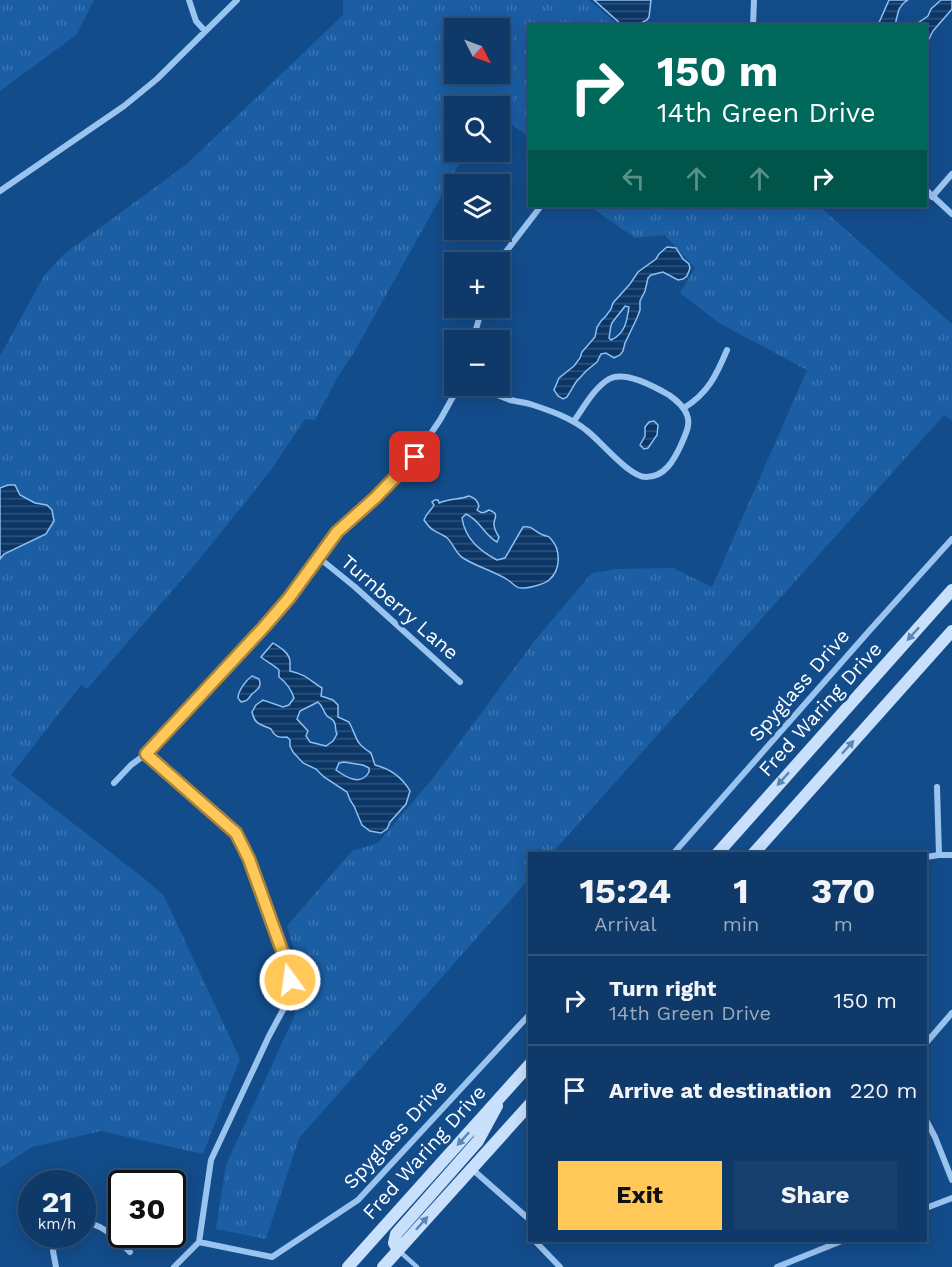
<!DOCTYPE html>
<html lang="en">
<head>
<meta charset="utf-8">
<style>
  body { margin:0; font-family:"Work Sans",sans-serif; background:#17406e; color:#f1f3f6; height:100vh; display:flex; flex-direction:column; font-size:22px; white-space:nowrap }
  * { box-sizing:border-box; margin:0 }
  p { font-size:20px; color:#9bacc0 }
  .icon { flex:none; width:33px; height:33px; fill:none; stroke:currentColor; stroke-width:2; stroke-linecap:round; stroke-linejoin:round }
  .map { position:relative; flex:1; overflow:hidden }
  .details { position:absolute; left:528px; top:852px; width:399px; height:390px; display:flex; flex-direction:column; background:#0e3968; border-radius:0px; box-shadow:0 3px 15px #0003,0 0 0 2px #2e537c }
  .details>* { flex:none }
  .banner { position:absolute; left:528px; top:24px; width:399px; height:183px; border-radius:0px; box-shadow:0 3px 15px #0003,0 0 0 2px #2e537c; background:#00695c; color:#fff; overflow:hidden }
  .needle { width:39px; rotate:132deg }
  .fabs { position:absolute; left:444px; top:18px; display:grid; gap:12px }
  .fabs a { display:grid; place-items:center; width:66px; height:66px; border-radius:0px; background:#0e3968; box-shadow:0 3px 15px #0003,0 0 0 2px #2e537c; font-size:30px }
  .speed { position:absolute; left:18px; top:1170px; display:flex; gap:12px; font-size:30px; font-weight:700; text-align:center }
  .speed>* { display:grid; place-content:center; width:78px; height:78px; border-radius:50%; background:#0e3968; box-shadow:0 3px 15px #0003,0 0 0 2px #2e537c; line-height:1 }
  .speed small { font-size:15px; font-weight:400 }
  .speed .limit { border:3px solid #111; border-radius:9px; background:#fff; color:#111 }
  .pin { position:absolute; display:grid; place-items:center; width:51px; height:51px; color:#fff; margin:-26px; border-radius:12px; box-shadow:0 3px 9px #0006 }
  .me { position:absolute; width:66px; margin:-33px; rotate:346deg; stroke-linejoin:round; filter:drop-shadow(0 0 4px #0008) }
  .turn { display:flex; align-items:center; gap:21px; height:126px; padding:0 30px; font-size:27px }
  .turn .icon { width:78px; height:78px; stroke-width:2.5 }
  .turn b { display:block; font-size:42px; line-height:51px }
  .lanes { display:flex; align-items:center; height:57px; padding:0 30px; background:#0003; justify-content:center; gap:30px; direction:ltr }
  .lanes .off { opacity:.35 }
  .eta { display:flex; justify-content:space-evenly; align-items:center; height:102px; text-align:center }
  .eta b { font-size:36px; font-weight:700; line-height:42px }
  .primary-button { display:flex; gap:12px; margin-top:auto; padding:12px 30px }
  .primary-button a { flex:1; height:69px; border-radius:0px; background:#ffc859; color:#111; font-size:24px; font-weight:700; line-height:69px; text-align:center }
  .primary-button a+a { background:#17406e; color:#f1f3f6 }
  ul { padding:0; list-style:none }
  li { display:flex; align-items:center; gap:18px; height:90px; padding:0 30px; border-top:2px solid #2e537c }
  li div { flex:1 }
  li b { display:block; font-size:22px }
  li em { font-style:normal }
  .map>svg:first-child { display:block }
  .grass { fill:url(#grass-tufts); fill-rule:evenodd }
  .water { fill:url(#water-rules); stroke:#8cc0f3; stroke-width:1.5; fill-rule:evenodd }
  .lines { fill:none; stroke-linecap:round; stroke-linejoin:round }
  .service { stroke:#9ac4f0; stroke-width:4.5 }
  .minor { stroke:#9ac4f0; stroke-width:6 }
  .secondary { stroke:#c8e0fb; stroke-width:12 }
  .oneway { fill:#5b87b7 }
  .route-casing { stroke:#a6823a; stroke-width:15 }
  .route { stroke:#ffc859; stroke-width:10 }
  .labels { text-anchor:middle; stroke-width:6; stroke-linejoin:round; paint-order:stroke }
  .street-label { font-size:20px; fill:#fff; stroke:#134c8a }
</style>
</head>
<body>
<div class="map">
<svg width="952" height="1267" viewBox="0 0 952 1267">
  <defs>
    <pattern id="grass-tufts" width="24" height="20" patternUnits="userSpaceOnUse" patternTransform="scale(1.5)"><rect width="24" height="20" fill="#1b5ea4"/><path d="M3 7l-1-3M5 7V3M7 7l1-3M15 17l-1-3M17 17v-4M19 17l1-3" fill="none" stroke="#3d76b2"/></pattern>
    <pattern id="water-rules" width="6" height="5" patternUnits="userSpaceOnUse" patternTransform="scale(1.5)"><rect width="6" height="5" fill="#0c3666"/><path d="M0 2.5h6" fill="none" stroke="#30547d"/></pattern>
  </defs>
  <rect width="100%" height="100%" fill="#134c8a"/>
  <path class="grass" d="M0,0H94L76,35L0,91Z
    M343,0H589L618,25L530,26L529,137L500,116V106H454V152H466L353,354L337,378L315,420L305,419L271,470L198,561L87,689L81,685L11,775L146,880L164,896L240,1059L203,1154L101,1131L32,1147L0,1168V356L44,276L64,254L187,164L343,15ZM454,28H500V74H454Z
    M589,206H819L952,324V420L944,415L552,853L530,854L529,879L299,1138L266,1239L216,1229L226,1165L294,1017L303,980L287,926L352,851L378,843L433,778L536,639L592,573L617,569L673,568L712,587L807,370L719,323L680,293L695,268L665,235L635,238Z"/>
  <path class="water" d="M594,0H651L649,17L647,20L637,25L626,26L621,24Z
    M889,0H908C897,6 898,15 895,25H878Z
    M941,0H952V9L933,31L926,45V26L915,25L928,16L931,9Z
    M667,247L676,248L683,259L689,264L690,268L687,276L683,279L678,280L663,272L651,275L648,278L645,291L640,301V310L637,318L625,343L623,351L620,355L614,358L606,353L601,354L597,362L586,371L576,382L567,397L563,399L558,396L554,390L559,378L574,366L580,358L582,352L595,337L597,327L601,321L606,316L611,309L613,303L630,284L638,272L656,259L659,254ZM625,306L629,307C627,321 625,334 611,340L609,338C610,334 610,327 612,323C616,317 621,312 625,306Z
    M654,421L658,425L657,435L648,448L644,449L640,445L645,436V427L649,422Z
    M8,485H15L20,495L35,503L47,505L52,510L54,521L46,534L4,554L0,559V488Z
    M469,496C475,498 477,500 479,506L477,510C482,514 484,513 489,510C500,514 494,517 494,524C494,529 497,534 499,537L497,542C484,535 480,520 466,514L462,518C465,539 480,551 497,560L505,558L523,527C532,525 535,532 543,535C547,537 548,535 551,539C561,550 561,570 549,580C545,584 529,588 524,588C516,589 514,584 508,580C494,571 477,567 463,558C455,553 453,542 446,537C435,530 433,533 424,520C426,513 431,511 434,505L432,502L435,500H438L439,503C450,498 459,500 469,496Z
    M273,643C279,647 289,652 290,661C290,665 290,668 290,671C307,675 309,680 322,688L321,696L333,700L338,705V717L349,722C358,739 354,742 371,753L375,765C391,769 402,777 410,791L406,804L390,822L387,829L381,833L370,831L362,825L354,806L350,800L347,792L324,777L316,769L303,763L293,752L290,746V740L287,737C279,738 275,737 271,729C260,724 255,725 252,712L256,705L263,700L283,707L289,705L294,698C291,689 287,683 279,677V670C274,665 267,662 261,657ZM318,702C323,706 323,711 327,716C331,720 333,717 335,724C336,727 335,731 337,734L333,741L326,746L310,742L306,736L308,731L297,719L300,711ZM344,762L363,765L369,768V772C361,786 347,778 336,770L339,763Z
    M252,676L259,679C262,687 258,689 252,694C248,699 248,701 241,702L238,698C238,691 246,680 252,676Z"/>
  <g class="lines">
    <path class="service" d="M398,1250L417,1267"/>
    <path class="minor" d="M189,0L196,21L205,31
      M753,26L754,0
      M926,190L952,214
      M0,191L124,106L157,79L237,0
      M932,197L952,174
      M498,262L541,206
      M473,340L482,308
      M477,386C488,391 499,396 510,400C518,402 525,402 533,405C551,411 571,418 586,430C601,441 629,477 646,477C665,477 674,460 681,445C685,435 691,425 687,415C684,406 676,400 669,395C655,387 625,370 609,379C594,388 584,407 574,421
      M684,408C708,393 716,376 727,350
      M318,557L355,587L460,682
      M146,754L236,833L249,859L289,970V988L284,1008L269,1036L211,1160L199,1242
      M114,783L131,765L146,754L264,627L289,598L337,532L375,498L415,457L440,420L459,386
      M937,787L939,855
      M673,854L870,630L952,539
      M926,857L939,855H952
      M926,1043L952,1013
      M926,1120L935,1137L952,1180
      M472,1169L530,1220
      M926,1208L952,1198
      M82,1222C104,1224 115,1238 130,1252
      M530,1229V1231
      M534,1240L560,1267
      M199,1242L272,1257L358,1200L530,1014
      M56,1267L53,1251L57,1236L59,1234
      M174,1267L199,1242
      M777,1267L844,1240"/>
    <path class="secondary" d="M717,854L952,590
      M753,854L952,631
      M398,1250L394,1243L396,1234L478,1141L497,1106
      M348,1267L530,1064
      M383,1267L530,1104"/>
  </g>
  <defs><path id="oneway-solid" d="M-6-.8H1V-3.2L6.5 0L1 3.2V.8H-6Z" transform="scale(1.5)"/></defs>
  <g class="oneway">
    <use href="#oneway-solid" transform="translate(913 634) rotate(132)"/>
    <use href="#oneway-solid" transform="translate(848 747) rotate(-48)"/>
    <use href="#oneway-solid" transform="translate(783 779) rotate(132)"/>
    <use href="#oneway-solid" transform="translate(463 1139) rotate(132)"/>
    <use href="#oneway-solid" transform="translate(422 1223) rotate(-48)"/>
  </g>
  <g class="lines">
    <g class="route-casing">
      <path id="route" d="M290,980L289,970L249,859L236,833L146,754L264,627L289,598L337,532L375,498L415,457"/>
    </g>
    <use href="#route" class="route"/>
  </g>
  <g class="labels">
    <g class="street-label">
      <text transform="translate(400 607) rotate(41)" y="7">Turnberry Lane</text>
      <text transform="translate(799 685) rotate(-49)" y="7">Spyglass Drive</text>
      <text transform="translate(820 709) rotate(-48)" y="7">Fred Waring Drive</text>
      <text transform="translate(395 1134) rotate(-47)" y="7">Spyglass Drive</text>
      <text transform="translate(424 1152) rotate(-48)" y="7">Fred Waring Drive</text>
    </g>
  </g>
</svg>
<div class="fabs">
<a><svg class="needle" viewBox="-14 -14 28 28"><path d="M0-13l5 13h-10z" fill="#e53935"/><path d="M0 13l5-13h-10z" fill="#9bacc0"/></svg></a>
<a><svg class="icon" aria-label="search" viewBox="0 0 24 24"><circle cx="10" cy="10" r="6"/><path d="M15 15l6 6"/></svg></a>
<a><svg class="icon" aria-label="layers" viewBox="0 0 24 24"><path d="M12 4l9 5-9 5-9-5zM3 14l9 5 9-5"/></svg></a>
<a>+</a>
<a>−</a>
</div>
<div class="speed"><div>21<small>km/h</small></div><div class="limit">30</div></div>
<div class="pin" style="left:415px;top:457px;background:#d93025"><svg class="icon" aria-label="arrive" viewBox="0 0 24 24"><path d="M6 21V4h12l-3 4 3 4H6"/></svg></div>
<svg class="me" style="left:290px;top:980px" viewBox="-20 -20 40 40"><circle r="17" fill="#ffc859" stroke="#fff" stroke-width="3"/><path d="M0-11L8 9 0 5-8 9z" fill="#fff"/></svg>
<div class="banner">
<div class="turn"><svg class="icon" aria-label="right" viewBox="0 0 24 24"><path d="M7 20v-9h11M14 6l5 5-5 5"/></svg><div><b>150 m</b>14th Green Drive</div></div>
<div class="lanes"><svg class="icon off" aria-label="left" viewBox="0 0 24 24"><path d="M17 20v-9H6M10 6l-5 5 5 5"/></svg><svg class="icon off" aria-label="ahead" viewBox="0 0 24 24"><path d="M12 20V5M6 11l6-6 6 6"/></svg><svg class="icon off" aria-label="ahead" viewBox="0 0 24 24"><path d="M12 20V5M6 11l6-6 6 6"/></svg><svg class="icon" aria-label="right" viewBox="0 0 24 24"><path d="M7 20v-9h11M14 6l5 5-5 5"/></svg></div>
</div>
<section class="details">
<div class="eta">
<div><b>15:24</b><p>Arrival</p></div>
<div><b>1</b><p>min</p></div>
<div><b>370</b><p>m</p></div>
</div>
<ul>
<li><svg class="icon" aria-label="right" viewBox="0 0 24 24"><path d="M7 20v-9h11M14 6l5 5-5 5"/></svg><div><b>Turn right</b><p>14th Green Drive</p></div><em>150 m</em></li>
<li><svg class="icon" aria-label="arrive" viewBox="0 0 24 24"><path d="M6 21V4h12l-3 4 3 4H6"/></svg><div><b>Arrive at destination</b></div><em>220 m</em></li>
</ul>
<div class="primary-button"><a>Exit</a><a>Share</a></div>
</section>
</div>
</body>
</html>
